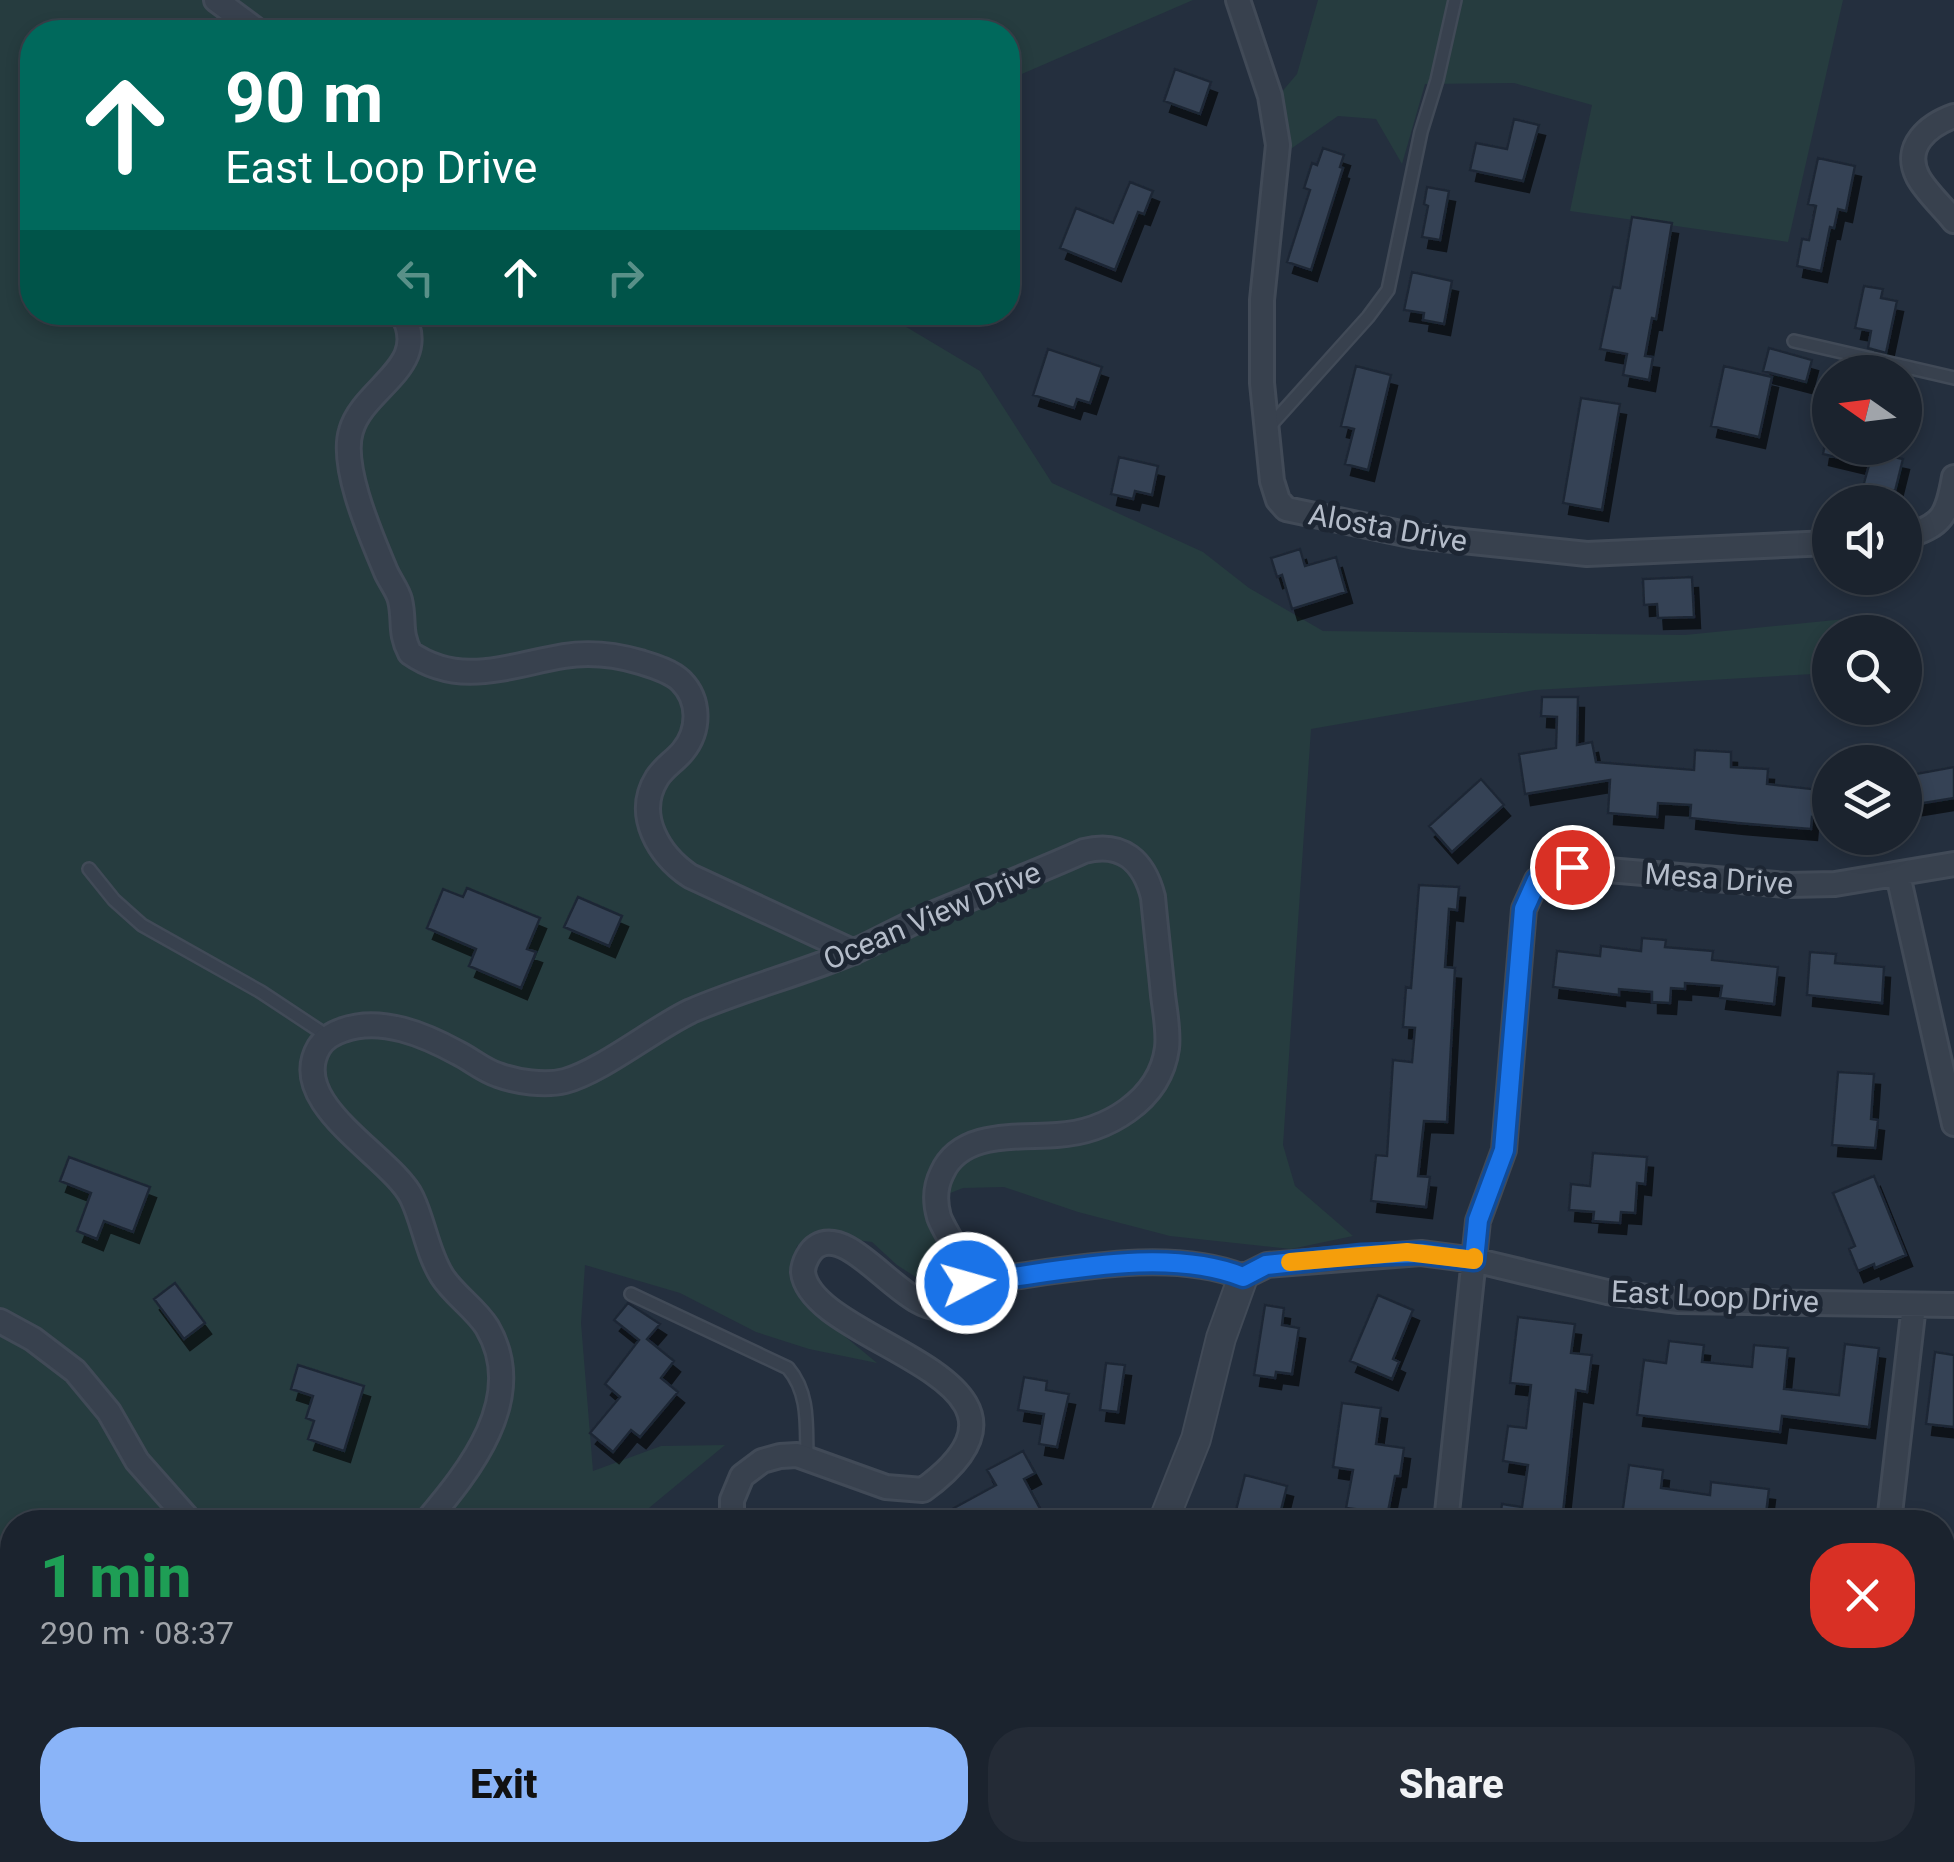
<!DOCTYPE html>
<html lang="en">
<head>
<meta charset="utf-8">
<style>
  body { margin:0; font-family:Roboto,sans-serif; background:#242b36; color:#f1f3f6; height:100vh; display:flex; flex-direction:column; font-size:38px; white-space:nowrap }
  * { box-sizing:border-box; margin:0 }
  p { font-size:32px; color:#a0a4aa }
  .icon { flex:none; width:55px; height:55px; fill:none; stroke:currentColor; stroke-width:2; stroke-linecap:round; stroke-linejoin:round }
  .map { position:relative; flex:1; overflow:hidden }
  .drawer { position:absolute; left:0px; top:1510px; width:1955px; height:352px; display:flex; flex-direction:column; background:#1b232e; border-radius:40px 40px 0 0; box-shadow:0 5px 15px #0003,0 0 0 2px #39404a }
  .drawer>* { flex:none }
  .top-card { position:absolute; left:20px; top:20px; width:1000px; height:305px; border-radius:40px; box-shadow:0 5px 15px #0003,0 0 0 2px #39404a; background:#00695c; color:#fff; overflow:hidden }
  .needle { width:65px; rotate:284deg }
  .buttons { position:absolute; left:1812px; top:355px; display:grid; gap:20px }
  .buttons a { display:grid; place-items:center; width:110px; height:110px; border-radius:50%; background:#1b232e; box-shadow:0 5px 15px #0003,0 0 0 2px #39404a; font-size:50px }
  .pin { position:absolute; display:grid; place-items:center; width:85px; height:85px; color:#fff; margin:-42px; border:5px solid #fff; border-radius:50%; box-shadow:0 2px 10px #0007 }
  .me { position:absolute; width:110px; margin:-55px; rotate:84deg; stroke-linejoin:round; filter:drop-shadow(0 0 8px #0008) }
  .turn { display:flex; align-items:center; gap:35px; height:210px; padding:0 40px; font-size:45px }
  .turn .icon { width:130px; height:130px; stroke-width:2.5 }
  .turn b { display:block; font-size:70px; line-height:85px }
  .lanes { display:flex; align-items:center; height:95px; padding:0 40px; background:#0003; justify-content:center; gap:50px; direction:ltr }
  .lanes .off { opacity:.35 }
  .round { display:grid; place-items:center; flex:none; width:105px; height:105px; border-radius:40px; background:#242b36 }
  .overview { display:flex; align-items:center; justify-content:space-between; height:170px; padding:0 40px }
  h1 { font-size:60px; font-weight:800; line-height:75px; color:#1e9e55 }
  .button { display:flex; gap:20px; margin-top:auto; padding:20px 40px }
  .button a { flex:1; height:115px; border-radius:40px; background:#8ab4f8; color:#111; font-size:40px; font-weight:800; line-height:115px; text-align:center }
  .button a+a { background:#242b36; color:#f1f3f6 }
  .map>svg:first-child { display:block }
  .grass { fill:#263c3f }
  .building { fill:#364354; stroke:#1f2835; stroke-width:2.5; filter:url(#shadow) }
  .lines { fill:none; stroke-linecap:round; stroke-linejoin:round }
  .service-casing { stroke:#414a57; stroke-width:16 }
  .minor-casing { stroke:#414a57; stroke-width:28 }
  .tertiary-casing { stroke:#414a57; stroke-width:32 }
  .service { stroke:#38414e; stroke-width:11 }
  .minor { stroke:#38414e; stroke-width:22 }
  .tertiary { stroke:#38414e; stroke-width:28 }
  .route-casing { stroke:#114b97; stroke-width:25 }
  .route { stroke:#1a73e8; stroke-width:18 }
  .slow { stroke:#f59e0b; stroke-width:18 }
  .labels { text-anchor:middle; stroke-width:10; stroke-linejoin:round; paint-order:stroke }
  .street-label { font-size:30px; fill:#b4bcc9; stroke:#1d2633 }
</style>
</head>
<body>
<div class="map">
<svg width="1954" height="1862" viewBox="0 0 1954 1862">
  <defs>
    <filter id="shadow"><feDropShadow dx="6" dy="11" stdDeviation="0" flood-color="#0009"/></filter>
  </defs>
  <rect width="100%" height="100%" fill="#242f3e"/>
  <path class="grass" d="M0,0H1193L1008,80V32H32V312L883,313L980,371L1052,483L1203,552L1249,588L1323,631L1685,635L1855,618L1859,632H1830V673L1535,690L1311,729L1283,1145L1295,1186L1353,1236L1291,1249L1170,1236L1078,1212L1004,1187L963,1188L925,1203L947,1278L928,1285L897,1265L872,1242L814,1235L797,1246L790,1271L813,1310L877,1363L809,1349L756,1332L680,1293L585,1265L581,1323L593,1471L661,1446L725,1445L632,1522H12V1850H480L485,1862H0Z
    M1318,0H1843L1788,242L1570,211L1592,105L1514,83L1425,84L1402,164L1376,119L1338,116L1285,153L1280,94L1297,74Z"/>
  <path class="building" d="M1175,69L1211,82L1200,114L1164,101Z
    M1514,119L1539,125L1523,181L1470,170L1476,143L1507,149Z
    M1323,148L1344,155L1340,167L1343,168L1311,270L1287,262L1310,190L1304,188L1312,163L1317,165Z
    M1818,158L1855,166L1846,211L1838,209L1834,228L1830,227L1821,271L1797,266L1802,239L1809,240L1816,206L1808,204Z
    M1130,182L1153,191L1144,214L1138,212L1115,270L1060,248L1076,208L1113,223Z
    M1427,187L1449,191L1440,240L1422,237L1428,206L1424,204Z
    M1632,217L1672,223L1656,319L1652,318L1645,356L1653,357L1649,380L1623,375L1627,354L1600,349L1613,287L1620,288Z
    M1412,272L1452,281L1444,324L1423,320L1424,313L1404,310Z
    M1864,286L1883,289L1881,298L1897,301L1886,353L1868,348L1871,331L1855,328Z
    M1769,348L1812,360L1806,382L1763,371Z
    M1048,349L1102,367L1090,403L1077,399L1074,408L1033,395Z
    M1356,366L1391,375L1368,470L1345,464L1354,429L1341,426Z
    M1724,366L1772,377L1759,437L1711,426Z
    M1581,398L1620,404L1602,510L1563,503Z
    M1824,448H1887L1885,455L1903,459L1895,491L1864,483L1869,465L1823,454Z
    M1119,457L1158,466L1152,495L1135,491L1133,499L1111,494Z
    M1300,549L1305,566L1336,557L1346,592L1292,609L1282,575L1277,577L1271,558Z
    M1692,577L1694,617L1658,618L1657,604L1644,605L1643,579Z
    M1542,697H1578L1577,745L1592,742L1596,762L1694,770L1695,750L1731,752V767L1768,769L1767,784L1830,791V819L1812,817L1811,829L1738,823L1690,818L1691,805L1658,803L1657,817L1608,813L1610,780L1525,794L1519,754L1556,748L1557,717L1541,716Z
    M1954,767V798L1905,806V776Z
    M1481,779L1504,805L1452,852L1429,826Z
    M1419,885L1459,887L1457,910L1449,909L1445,967L1455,968L1447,1122L1424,1121L1418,1176L1430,1177L1426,1207L1371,1201L1376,1155L1387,1156L1393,1060L1412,1062L1415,1028L1403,1027L1406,987L1411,988Z
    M467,888L540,918L527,949L536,952L521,988L469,966L476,949L427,928L443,889L463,897Z
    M578,897L622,916L609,946L564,927Z
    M1642,938L1666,940L1665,947L1713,951L1712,960L1778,967L1774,1004L1720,998L1722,986L1685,983V989L1671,988L1670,1003L1652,1002V992L1619,989V995L1553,987L1557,951L1600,956L1601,946L1641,951Z
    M1810,952L1836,954L1835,963L1884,967L1882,1003L1807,995Z
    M1838,1072L1874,1074L1871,1119L1878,1120L1875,1148L1832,1145Z
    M1593,1153L1647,1157L1645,1184L1637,1183L1635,1213L1621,1212L1620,1223L1593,1221L1594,1212L1569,1210L1571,1184L1590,1186Z
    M69,1157L150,1187L133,1232L104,1221L97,1239L77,1231L91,1193L60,1181Z
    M1874,1176L1906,1255L1875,1268L1874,1264L1858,1271L1849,1249L1855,1246L1833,1193Z
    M175,1283L205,1323L184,1339L154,1299Z
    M1378,1295L1413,1310L1393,1359L1399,1362L1392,1379L1350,1361Z
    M628,1303L660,1324L647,1339L674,1361L661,1378L678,1392L640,1437L631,1430L613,1452L590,1433L620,1397L605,1384L639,1340L614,1320Z
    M1265,1305L1284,1308L1282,1325L1299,1328L1292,1374L1276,1372L1275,1378L1254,1375Z
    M1518,1317L1575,1324L1571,1353L1592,1355L1587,1392L1576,1390L1562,1522H1499L1502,1504L1522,1507L1528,1465L1503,1461L1508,1426L1526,1428L1531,1385L1510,1383Z
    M1669,1341L1704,1345L1702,1362L1752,1367L1754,1345L1788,1348L1784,1389L1839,1395L1845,1344L1879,1348L1869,1427L1782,1416L1780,1432L1637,1415L1644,1360L1666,1363Z
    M1935,1352L1954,1355V1427L1926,1424Z
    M1106,1363L1125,1365L1118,1412L1100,1410Z
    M298,1365L364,1386L344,1451L308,1439L314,1421L306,1418L313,1396L291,1389Z
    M1024,1377L1047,1381L1046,1390L1069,1394L1057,1447L1039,1444L1044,1414L1018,1410Z
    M1342,1403L1381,1408L1376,1444L1404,1448L1400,1476H1395L1386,1522H1353L1355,1509L1346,1508L1353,1470L1333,1467Z
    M1023,1451L1035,1473L1024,1479L1044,1516L1032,1522H962L954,1508L996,1485L987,1470Z
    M1629,1465L1663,1470L1661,1488L1710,1495L1711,1482L1769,1489L1765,1522H1621Z
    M1245,1475L1287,1486L1278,1522H1233Z"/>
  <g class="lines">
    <g class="service-casing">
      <path id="service" d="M1794,341L1954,378
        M1269,427L1368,317L1388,290L1421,132L1437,80L1455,0
        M89,869L114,900L142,925L261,992L329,1037
        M631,1294L788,1368C810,1394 806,1426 807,1459
        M612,1862L614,1850"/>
    </g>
    <g class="minor-casing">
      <path id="minor" d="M216,0L259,32
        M1238,0L1270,96L1278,145L1262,300V383L1272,481L1278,500L1286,509L1415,536L1587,554L1830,543
        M1954,116C1929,125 1902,146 1918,177C1926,192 1943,207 1954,221
        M401,312C434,366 363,387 351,431C340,467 372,538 386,572C390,581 398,591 400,600C405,621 399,632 410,653C460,688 510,665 564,656C589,652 616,655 640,662C653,666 671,671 681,681C700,700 700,730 683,751C675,761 664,767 657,778C634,815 659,855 690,876L854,952
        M1905,537C1943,525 1947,516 1954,477
        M1898,875L1954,1124
        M967,1283C1051,1274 1163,1245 1243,1277L1267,1265L1421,1253L1474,1260L1607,1292L1679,1301L1954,1305
        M0,1321L33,1339L75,1371L109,1412L137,1461L191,1522
        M426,1522C469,1471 529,1398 487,1327C475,1308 454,1295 442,1276C427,1252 424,1223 412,1198C393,1157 285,1104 319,1047C324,1039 334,1033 343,1030C381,1016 425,1035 458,1053C472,1060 483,1070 498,1075C517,1082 545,1086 565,1081C602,1071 653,1029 691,1011C744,988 801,974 855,951C878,941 900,928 923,918C977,895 1031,875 1084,851C1122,841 1144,861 1153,897C1156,930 1160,963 1163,995C1165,1012 1169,1031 1167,1048C1160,1101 1106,1132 1057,1135C1019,1138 961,1130 942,1173C935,1187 935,1203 939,1217C946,1238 994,1295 947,1307C906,1318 853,1224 817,1246C810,1250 803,1263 803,1272C811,1346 1078,1377 923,1490L886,1487L797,1455L780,1456L762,1461L742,1476L732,1500V1522
        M1446,1522L1478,1221L1504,1150L1524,909L1537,880L1572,867L1787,885L1835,884L1954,864
        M1889,1522L1914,1305
        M681,1850L687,1862
        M1419,1862V1850"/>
    </g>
    <g class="tertiary-casing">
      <path id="tertiary" d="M1163,1522L1196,1439L1221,1338L1243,1277
        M1013,1862L1014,1850"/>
    </g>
    <use href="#service" class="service"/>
    <use href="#minor" class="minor"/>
    <use href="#tertiary" class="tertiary"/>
  </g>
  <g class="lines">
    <g class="route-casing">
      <path id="route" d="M967,1283C1051,1274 1163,1245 1243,1277L1266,1265L1362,1255L1421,1253L1474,1260L1478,1220L1504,1150L1524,909L1537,880L1572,867"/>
    </g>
    <use href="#route" class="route"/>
    <path class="slow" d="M1290,1262L1407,1252L1474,1260V1257"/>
  </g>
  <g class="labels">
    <g class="street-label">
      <text transform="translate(1388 528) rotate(10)" y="10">Alosta Drive</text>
      <text transform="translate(1719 879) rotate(4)" y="10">Mesa Drive</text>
      <text transform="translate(932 916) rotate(-23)" y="10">Ocean View Drive</text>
      <text transform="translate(1715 1297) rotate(3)" y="10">East Loop Drive</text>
    </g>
  </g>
</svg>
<div class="buttons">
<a><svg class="needle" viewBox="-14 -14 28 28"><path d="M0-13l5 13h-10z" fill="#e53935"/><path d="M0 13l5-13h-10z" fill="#a0a4aa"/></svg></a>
<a><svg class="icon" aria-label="sound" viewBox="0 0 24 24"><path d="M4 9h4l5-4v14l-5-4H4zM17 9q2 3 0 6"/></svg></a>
<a><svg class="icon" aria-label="search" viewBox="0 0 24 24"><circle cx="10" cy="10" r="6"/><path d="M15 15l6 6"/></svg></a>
<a><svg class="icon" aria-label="layers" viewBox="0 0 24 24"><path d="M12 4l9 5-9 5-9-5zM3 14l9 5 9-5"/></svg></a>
</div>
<div class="pin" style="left:1572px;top:867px;background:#d93025"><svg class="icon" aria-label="arrive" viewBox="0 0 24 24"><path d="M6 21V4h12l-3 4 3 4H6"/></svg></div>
<svg class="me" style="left:967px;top:1283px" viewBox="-20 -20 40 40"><circle r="17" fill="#1a73e8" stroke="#fff" stroke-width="3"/><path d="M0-11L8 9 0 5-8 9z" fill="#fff"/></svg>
<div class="top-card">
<div class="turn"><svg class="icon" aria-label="ahead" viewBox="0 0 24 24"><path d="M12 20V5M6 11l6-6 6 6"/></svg><div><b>90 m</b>East Loop Drive</div></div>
<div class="lanes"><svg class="icon off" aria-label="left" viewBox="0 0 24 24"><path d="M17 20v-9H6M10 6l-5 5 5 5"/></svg><svg class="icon" aria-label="ahead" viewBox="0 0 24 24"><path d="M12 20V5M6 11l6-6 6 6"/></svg><svg class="icon off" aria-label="right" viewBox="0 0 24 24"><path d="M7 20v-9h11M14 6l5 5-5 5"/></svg></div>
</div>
<section class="drawer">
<div class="overview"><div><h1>1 min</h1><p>290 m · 08:37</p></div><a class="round" style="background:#d93025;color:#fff"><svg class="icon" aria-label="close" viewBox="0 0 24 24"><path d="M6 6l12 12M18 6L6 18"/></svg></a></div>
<div class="button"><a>Exit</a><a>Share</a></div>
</section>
</div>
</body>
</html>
